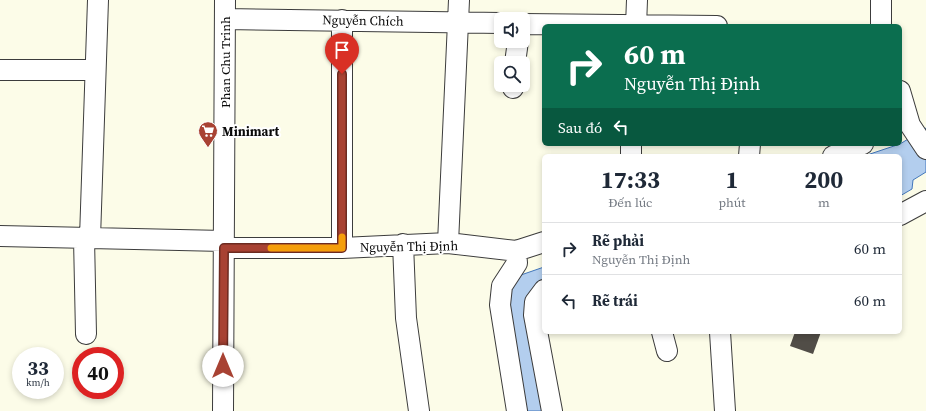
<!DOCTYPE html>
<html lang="vi">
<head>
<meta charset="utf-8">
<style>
  body { margin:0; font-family:"Source Serif 4",serif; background:#f2f2f3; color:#1f2937; height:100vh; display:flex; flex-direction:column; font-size:15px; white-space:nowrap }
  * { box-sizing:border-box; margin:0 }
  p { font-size:13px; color:#747a83 }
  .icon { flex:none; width:22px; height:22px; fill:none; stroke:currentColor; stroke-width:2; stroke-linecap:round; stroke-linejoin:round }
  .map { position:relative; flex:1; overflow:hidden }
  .drawer { position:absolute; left:542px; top:154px; width:360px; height:180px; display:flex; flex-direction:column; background:#fff; border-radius:6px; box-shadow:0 2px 6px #0003 }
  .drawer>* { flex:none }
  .banner { position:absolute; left:542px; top:24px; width:360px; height:122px; border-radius:6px; box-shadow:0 2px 6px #0003; background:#0b6e4f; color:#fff; overflow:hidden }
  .buttons { position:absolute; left:494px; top:12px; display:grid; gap:8px }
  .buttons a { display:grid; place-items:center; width:36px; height:36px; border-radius:6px; background:#fff; box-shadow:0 2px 6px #0003; font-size:20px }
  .speed { position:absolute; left:12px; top:347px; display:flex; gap:8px; font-size:20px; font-weight:700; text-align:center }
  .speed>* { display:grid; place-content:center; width:52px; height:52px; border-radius:50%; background:#fff; box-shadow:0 2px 6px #0003; line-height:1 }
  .speed small { font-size:10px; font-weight:400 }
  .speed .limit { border:6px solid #d22; background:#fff; color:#111 }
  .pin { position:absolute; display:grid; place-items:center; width:34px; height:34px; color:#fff; margin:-41px -17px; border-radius:50% 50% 50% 0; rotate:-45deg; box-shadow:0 0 4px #0007 }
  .pin .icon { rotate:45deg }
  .me { position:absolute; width:44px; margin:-22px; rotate:0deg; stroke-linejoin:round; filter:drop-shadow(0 0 3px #0008) }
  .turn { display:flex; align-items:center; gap:14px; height:84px; padding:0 16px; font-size:18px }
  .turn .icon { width:52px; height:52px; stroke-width:2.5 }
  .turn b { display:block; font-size:28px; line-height:34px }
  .then { display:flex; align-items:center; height:38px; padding:0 16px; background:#0003; gap:8px; font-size:15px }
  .eta { display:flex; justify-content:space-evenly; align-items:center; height:68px; text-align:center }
  .eta b { font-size:24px; font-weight:700; line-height:28px }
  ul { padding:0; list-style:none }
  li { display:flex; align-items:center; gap:12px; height:52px; padding:0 16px; border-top:1px solid #e0e1e3 }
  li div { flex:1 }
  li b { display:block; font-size:15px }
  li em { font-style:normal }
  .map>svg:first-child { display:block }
  .water { fill:#b3ceee; stroke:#4377bc }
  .building { fill:#514d47 }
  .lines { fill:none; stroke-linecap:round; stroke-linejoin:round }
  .minor-casing { stroke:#3c3c3c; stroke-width:22 }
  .minor { stroke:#fff; stroke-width:20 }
  .route-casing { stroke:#6d2b21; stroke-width:10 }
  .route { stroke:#a84233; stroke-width:7 }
  .slow { stroke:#f59e0b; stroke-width:7 }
  .labels { text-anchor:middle; stroke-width:4; stroke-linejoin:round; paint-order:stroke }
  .street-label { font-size:13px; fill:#090909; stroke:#fff }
  .poi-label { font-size:13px; font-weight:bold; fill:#090909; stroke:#fff; text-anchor:start }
</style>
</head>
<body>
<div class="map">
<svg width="926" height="411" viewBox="0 0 926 411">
  <rect width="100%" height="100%" fill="#fcfce8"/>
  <path class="water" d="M926,128V172L913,180L912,189L900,196V156H864L900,144Z
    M544,267V411H526L507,294L518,276Z"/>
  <path class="building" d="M795,332H821L813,354L790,346Z"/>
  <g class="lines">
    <g class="minor-casing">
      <path id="minor" d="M881,0V26
        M225,19L501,23
        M523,24L717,26
        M636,26L637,0
        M515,63L518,41
        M0,70H95
        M513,88V85
        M900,91L910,125L926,149
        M631,156V144
        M749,156L750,144
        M833,156L863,144
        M900,215L926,201
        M0,236L224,241
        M84,238L86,334
        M90,238L98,0
        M448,243L459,0
        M403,244L406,318L419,411
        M224,248H342L448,243L516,251L544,242
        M342,248V20
        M516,251L517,263L502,286L500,305L517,411
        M544,290L535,302L534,315L552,411
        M662,332L667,351
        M720,332L725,411
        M223,411L225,0"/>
    </g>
    <use href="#minor" class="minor"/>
  </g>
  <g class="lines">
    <g class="route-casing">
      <path id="route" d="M223,366L224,248H342V74"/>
    </g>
    <use href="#route" class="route"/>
    <path class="slow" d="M271,248H342V237"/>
  </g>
  <defs>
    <g id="supermarket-pin" transform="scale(1)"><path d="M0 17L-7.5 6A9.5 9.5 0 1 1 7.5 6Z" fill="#a84233" stroke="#fff"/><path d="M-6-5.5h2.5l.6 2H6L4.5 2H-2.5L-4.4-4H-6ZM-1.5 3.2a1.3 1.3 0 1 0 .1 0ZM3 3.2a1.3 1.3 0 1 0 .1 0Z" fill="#fff"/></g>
  </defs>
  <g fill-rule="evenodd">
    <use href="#supermarket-pin" x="208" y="131"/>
  </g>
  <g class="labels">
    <g class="street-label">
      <text transform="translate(363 20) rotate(1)" y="5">Nguyễn Chích</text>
      <text transform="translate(225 62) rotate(-90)" y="5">Phan Chu Trinh</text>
      <text transform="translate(409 246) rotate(-1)" y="5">Nguyễn Thị Định</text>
    </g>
    <g class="poi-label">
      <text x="222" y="136">Minimart</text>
    </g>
  </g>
</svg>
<div class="buttons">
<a><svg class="icon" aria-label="sound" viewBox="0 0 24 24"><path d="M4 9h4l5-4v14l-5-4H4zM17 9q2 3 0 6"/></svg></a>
<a><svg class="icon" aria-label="search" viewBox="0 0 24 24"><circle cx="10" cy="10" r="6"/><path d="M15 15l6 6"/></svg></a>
</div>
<div class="speed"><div>33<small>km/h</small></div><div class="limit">40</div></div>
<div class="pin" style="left:342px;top:74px;background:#d93025"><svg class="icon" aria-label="arrive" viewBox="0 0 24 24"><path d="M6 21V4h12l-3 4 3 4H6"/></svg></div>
<svg class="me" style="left:223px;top:366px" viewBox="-20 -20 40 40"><circle r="19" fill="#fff"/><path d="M0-13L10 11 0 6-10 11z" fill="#a84233"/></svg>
<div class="banner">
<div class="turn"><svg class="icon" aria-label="right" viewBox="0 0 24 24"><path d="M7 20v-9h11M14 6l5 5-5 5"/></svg><div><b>60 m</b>Nguyễn Thị Định</div></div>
<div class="then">Sau đó<svg class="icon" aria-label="left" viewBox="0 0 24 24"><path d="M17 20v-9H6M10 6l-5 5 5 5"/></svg></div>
</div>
<section class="drawer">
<div class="eta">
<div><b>17:33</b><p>Đến lúc</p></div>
<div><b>1</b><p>phút</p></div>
<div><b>200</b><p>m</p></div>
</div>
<ul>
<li><svg class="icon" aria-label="right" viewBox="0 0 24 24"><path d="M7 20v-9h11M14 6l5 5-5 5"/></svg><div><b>Rẽ phải</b><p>Nguyễn Thị Định</p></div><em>60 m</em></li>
<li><svg class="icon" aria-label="left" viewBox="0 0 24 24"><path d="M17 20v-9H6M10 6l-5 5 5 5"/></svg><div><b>Rẽ trái</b></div><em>60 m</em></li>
</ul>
</section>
</div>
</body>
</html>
